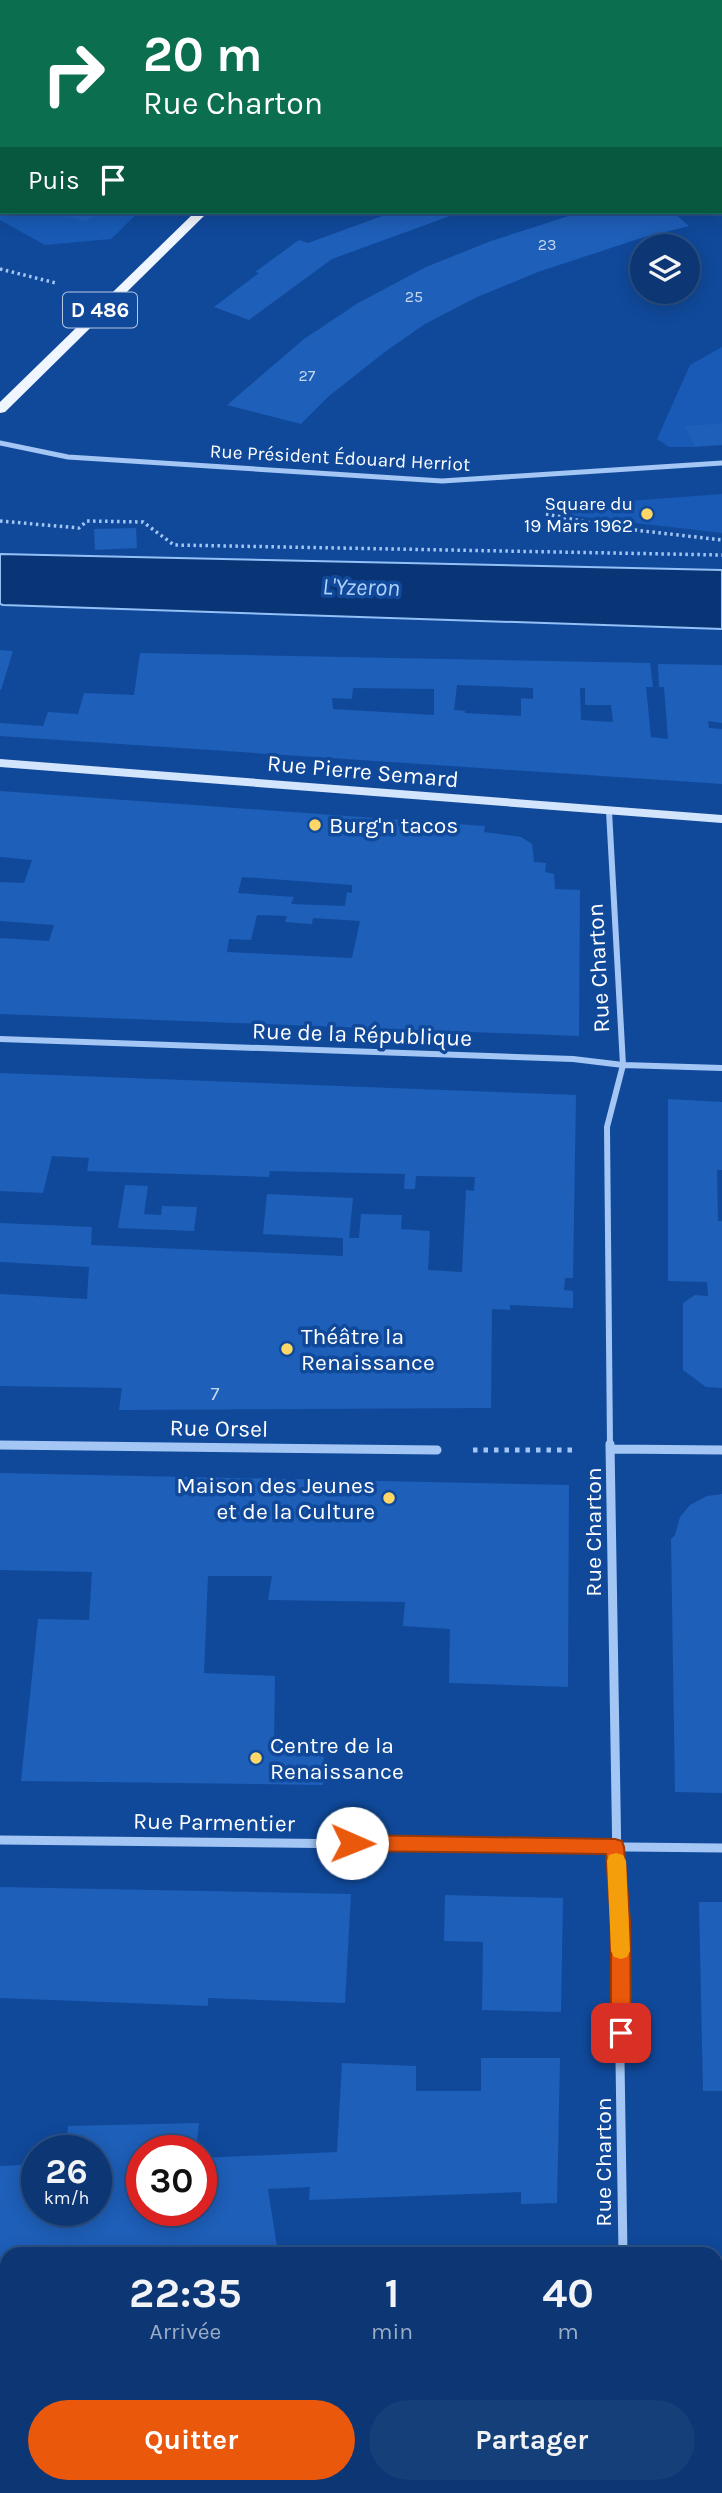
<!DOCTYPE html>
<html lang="fr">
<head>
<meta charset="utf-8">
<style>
  body { margin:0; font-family:Karla,sans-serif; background:#153f79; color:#f1f3f6; height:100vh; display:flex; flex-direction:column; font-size:26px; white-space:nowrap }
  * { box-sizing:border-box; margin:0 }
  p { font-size:23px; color:#9aacc5 }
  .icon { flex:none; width:38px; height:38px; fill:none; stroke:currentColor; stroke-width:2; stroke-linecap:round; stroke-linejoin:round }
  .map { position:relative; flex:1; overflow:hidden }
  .panel { position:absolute; left:0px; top:2247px; width:723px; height:247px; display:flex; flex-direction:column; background:#0c3774; border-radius:21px 21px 0 0; box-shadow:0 4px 18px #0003,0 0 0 2px #2c5186 }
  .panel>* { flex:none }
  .top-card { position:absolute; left:0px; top:0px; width:723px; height:214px; box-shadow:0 4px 18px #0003,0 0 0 2px #2c5186; background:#0b6e4f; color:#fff; overflow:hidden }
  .buttons { position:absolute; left:630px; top:234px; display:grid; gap:14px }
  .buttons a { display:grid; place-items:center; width:70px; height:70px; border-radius:50%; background:#0c3774; box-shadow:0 4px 18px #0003,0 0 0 2px #2c5186; font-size:35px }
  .speed { position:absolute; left:21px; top:2135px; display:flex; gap:14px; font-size:35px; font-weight:700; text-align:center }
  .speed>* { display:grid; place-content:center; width:91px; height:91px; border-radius:50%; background:#0c3774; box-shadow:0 4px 18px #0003,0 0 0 2px #2c5186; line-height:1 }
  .speed small { font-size:18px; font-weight:400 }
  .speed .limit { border:10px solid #d22; background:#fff; color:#111 }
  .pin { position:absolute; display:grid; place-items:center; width:60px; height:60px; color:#fff; margin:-30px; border-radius:14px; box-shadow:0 4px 10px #0006 }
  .me { position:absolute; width:77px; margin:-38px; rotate:91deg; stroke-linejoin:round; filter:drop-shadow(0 0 5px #0008) }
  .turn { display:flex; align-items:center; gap:24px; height:147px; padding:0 28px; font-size:32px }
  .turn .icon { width:91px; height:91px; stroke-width:2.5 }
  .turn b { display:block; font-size:49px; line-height:60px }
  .then { display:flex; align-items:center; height:66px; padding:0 28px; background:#0003; gap:14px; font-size:26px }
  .eta { display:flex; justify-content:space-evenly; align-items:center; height:119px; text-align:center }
  .eta b { font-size:42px; font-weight:700; line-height:49px }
  .primary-button { display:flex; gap:14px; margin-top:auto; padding:14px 28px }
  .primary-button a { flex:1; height:80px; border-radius:42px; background:#ea580c; color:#fff; font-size:28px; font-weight:700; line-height:80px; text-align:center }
  .primary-button a+a { background:#153f79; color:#f1f3f6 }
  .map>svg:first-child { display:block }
  .green { fill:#185ab5 }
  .water { fill:#093576; stroke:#94c0f8; stroke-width:2 }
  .building { fill:#1e5fb9; fill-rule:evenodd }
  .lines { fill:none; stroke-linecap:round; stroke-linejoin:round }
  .path-far1 { stroke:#a3c6f5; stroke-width:3.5; stroke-dasharray:2.5 3.5; stroke-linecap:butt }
  .path { stroke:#a3c6f5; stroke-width:5; stroke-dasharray:4.5 6; stroke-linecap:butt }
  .street-far2 { stroke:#a3c6f5; stroke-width:5 }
  .street-far1 { stroke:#a3c6f5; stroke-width:6 }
  .street { stroke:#a3c6f5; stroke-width:9 }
  .secondary { fill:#d3e4fd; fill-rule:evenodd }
  .primary { fill:#f0f6ff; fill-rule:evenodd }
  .route { fill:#ea580c; stroke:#983908; stroke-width:2 }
  .slow { fill:#f59e0b }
  .poi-dot { fill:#ffd766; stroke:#10499a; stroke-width:2.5 }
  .labels { text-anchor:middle; stroke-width:7; stroke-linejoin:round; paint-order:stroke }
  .far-number-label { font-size:16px; fill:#c7d7ee }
  .far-street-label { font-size:19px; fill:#fff; stroke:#10499a }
  .far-poi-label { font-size:19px; fill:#fff; stroke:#10499a; text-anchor:end }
  .number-label { font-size:19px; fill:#c7d7ee }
  .shield { fill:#10499a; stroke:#b7c8e1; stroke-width:2 }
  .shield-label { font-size:21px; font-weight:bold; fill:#fff }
  .street-label { font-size:23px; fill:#fff; stroke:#10499a }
  .poi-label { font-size:23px; fill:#fff; stroke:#10499a; text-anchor:start }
  .water-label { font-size:24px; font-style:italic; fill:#afd0fb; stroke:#10499a }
</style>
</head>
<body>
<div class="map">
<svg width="722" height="2493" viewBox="0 0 722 2493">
  <rect width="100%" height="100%" fill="#10499a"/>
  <path class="green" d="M0,0H148L2,2V212H139L111,239L45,245L0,220Z
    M722,347V423L686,427L694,447H669L657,439L690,365Z
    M722,494V533L575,516L564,509L573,505Z"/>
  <path class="water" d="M0,554L722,570V629L3,605L0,604Z"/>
  <path class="building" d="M53,212H99L86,222Z
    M393,212H461L332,259L249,320L214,307L259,273L255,272L299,240L308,243Z
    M581,212H673L689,226L641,238L538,272L475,298L425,324L386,351L329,396L301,424L227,405L304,339L358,303L426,267L491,241Z
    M722,423V445L694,447L685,426Z
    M136,528L137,548L95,550L94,529Z
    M0,650L13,651L1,690H0Z
    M140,653L650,663L653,687H646L651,737L668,739L664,687H659L658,664L722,665V723L708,721L709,728L722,729V784L0,736V723L43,726L48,712L78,714L84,693L134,695ZM457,685L533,688V699L521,698V716L465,713V711L454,710ZM353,688L434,689V715L333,709L332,698L352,699ZM580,688H585V705H611L613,722L581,720Z
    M0,791L485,826L484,832L521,837L532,844L534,862L546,863L545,872L554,874L555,889L580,890L579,1036L0,1014V938L49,941L54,925L0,921V882L24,883L32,860L0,857ZM242,877L352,885V893L347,892L345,906L291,904L294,897L238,893ZM257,915L287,916L285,922L312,924L313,918L360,921L352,958L227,952L229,939L251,940Z
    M0,1073L576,1095L573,1278H565L564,1290L573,1291V1308L510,1305V1310L492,1309L491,1408L119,1410L122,1388L0,1386V1294L87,1299L89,1267L0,1262V1223L92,1227L91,1245L343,1256V1238L263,1234L267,1194L353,1198L349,1238H359L361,1214L402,1215L401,1229L430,1231L428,1270L462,1272L466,1190L474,1191L475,1177L416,1176L415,1189H404L405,1174L270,1171L269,1177L87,1171L89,1158L52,1156L43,1193L0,1191Z
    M668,1099L722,1102V1170H717L718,1221H722V1388L706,1387L683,1370V1303L695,1295L708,1296L707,1282L668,1281Z
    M125,1185L148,1186L144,1214L161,1215L162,1206L197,1207L194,1231L118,1228Z
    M0,1473L569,1485L568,1687L449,1683L450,1629L403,1626L405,1602L268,1600L272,1576H208L204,1673L275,1676L274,1744L324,1745L323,1785L21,1781L38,1619L89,1620L92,1572L0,1570Z
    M722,1494V1793L675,1792L671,1539L675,1535L680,1517L690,1505L707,1496Z
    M0,1887L351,1894L345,2003L208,1998V2006L0,1998Z
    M445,1895L563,1898L561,2012L482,2010L483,1942L444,1941Z
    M699,1902H722V2091H703Z
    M481,2058H560L557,2203L521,2204V2192L309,2200L310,2187L268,2189L278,2254H7V2334L0,2335V2166L37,2164V2210H96V2151H66L68,2126L199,2123L196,2151H142V2210H201V2158L337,2152L342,2063L416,2066V2091H481Z
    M716,2283H722V2390L716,2391Z
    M130,2487H260L261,2493H130Z
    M427,2487H552V2493H427Z"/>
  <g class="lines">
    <path class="path-far1" d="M104,2L109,0
      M0,269L56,283
      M546,514L617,528L722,540
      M0,521L79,528L87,521L143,522L174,545L722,555"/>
    <path class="path" d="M473,1450H573"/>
    <path class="street-far2" d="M0,443L68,457L442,481L722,463"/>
    <path class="street-far1" d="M609,811L623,1065L607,1127L610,1446
      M0,1039L573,1059L623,1065L722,1068
      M0,1445L64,1446"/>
    <path class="street" d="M610,1444C613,1714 621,1984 623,2254
      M0,1445L437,1450
      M612,1449L722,1450
      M0,1840L722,1848
      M625,2487V2493"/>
    <path class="secondary" d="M0,759L722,815V823L0,767Z"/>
    <path class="primary" d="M380,0H392L379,2Z
      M426,0H438L425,2Z
      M195,212H208L5,412L0,413V402Z"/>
  </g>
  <path class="route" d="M352,1835L615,1839L622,1841L624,1847L630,1922L631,2033L628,2039L621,2041L614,2039L611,2033V1922L606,1854L352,1851L345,1848L343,1843L345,1837Z"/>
  <path class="slow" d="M616,1853L623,1855L626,1861L630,1951L627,1957L621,1959L614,1957L611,1951L607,1861L609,1855Z"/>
  <g class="poi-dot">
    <circle cx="647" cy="514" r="7"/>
    <circle cx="315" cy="825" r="7"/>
    <circle cx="287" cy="1349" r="7"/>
    <circle cx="389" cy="1498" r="7"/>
    <circle cx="256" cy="1758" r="7"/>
  </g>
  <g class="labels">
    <g class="far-number-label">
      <text x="547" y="250">23</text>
      <text x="414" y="302">25</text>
      <text x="307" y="381">27</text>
    </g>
    <g class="far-street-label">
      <text transform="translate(340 457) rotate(3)" y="7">Rue Président Édouard Herriot</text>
    </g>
    <g class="far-poi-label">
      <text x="633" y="510">Square du<tspan x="633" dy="22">19 Mars 1962</tspan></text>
    </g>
    <g class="number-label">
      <text x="215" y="1400">7</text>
    </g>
    <rect class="shield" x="63" y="292.5" width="74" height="35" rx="5"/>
    <g class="shield-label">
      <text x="100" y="317">D 486</text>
    </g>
    <g class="street-label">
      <text transform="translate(363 771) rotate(5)" y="8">Rue Pierre Semard</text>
      <text transform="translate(598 968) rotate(-93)" y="8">Rue Charton</text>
      <text transform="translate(362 1034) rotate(2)" y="8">Rue de la République</text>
      <text transform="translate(219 1428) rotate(1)" y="8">Rue Orsel</text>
      <text transform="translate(593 1532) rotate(-90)" y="8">Rue Charton</text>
      <text transform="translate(214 1822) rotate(1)" y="8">Rue Parmentier</text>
      <text transform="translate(603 2162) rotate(-90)" y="8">Rue Charton</text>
    </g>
    <g class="poi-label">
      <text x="329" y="833">Burg'n tacos</text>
      <text x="301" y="1344">Théâtre la<tspan x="301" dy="26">Renaissance</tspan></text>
      <text x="375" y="1493" text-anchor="end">Maison des Jeunes<tspan x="375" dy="26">et de la Culture</tspan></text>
      <text x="270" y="1753">Centre de la<tspan x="270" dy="26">Renaissance</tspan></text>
    </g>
    <g class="water-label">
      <text transform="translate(361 587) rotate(1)" y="8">L'Yzeron</text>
    </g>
  </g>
</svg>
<div class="buttons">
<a><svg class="icon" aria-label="layers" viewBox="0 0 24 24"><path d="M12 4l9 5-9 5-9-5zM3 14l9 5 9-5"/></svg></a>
</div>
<div class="speed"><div>26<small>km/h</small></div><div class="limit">30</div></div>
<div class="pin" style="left:621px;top:2033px;background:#d93025"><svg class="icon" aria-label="arrive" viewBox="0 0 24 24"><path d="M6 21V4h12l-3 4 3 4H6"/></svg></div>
<svg class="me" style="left:352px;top:1843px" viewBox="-20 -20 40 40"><circle r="19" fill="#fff"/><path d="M0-13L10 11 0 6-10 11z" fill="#ea580c"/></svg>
<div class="top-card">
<div class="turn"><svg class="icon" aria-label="right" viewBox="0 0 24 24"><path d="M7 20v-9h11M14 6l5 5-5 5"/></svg><div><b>20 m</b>Rue Charton</div></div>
<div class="then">Puis<svg class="icon" aria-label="arrive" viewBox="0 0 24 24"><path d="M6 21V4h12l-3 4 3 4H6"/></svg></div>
</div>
<section class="panel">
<div class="eta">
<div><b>22:35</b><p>Arrivée</p></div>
<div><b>1</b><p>min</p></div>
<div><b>40</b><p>m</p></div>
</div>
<div class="primary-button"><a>Quitter</a><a>Partager</a></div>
</section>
</div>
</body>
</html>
